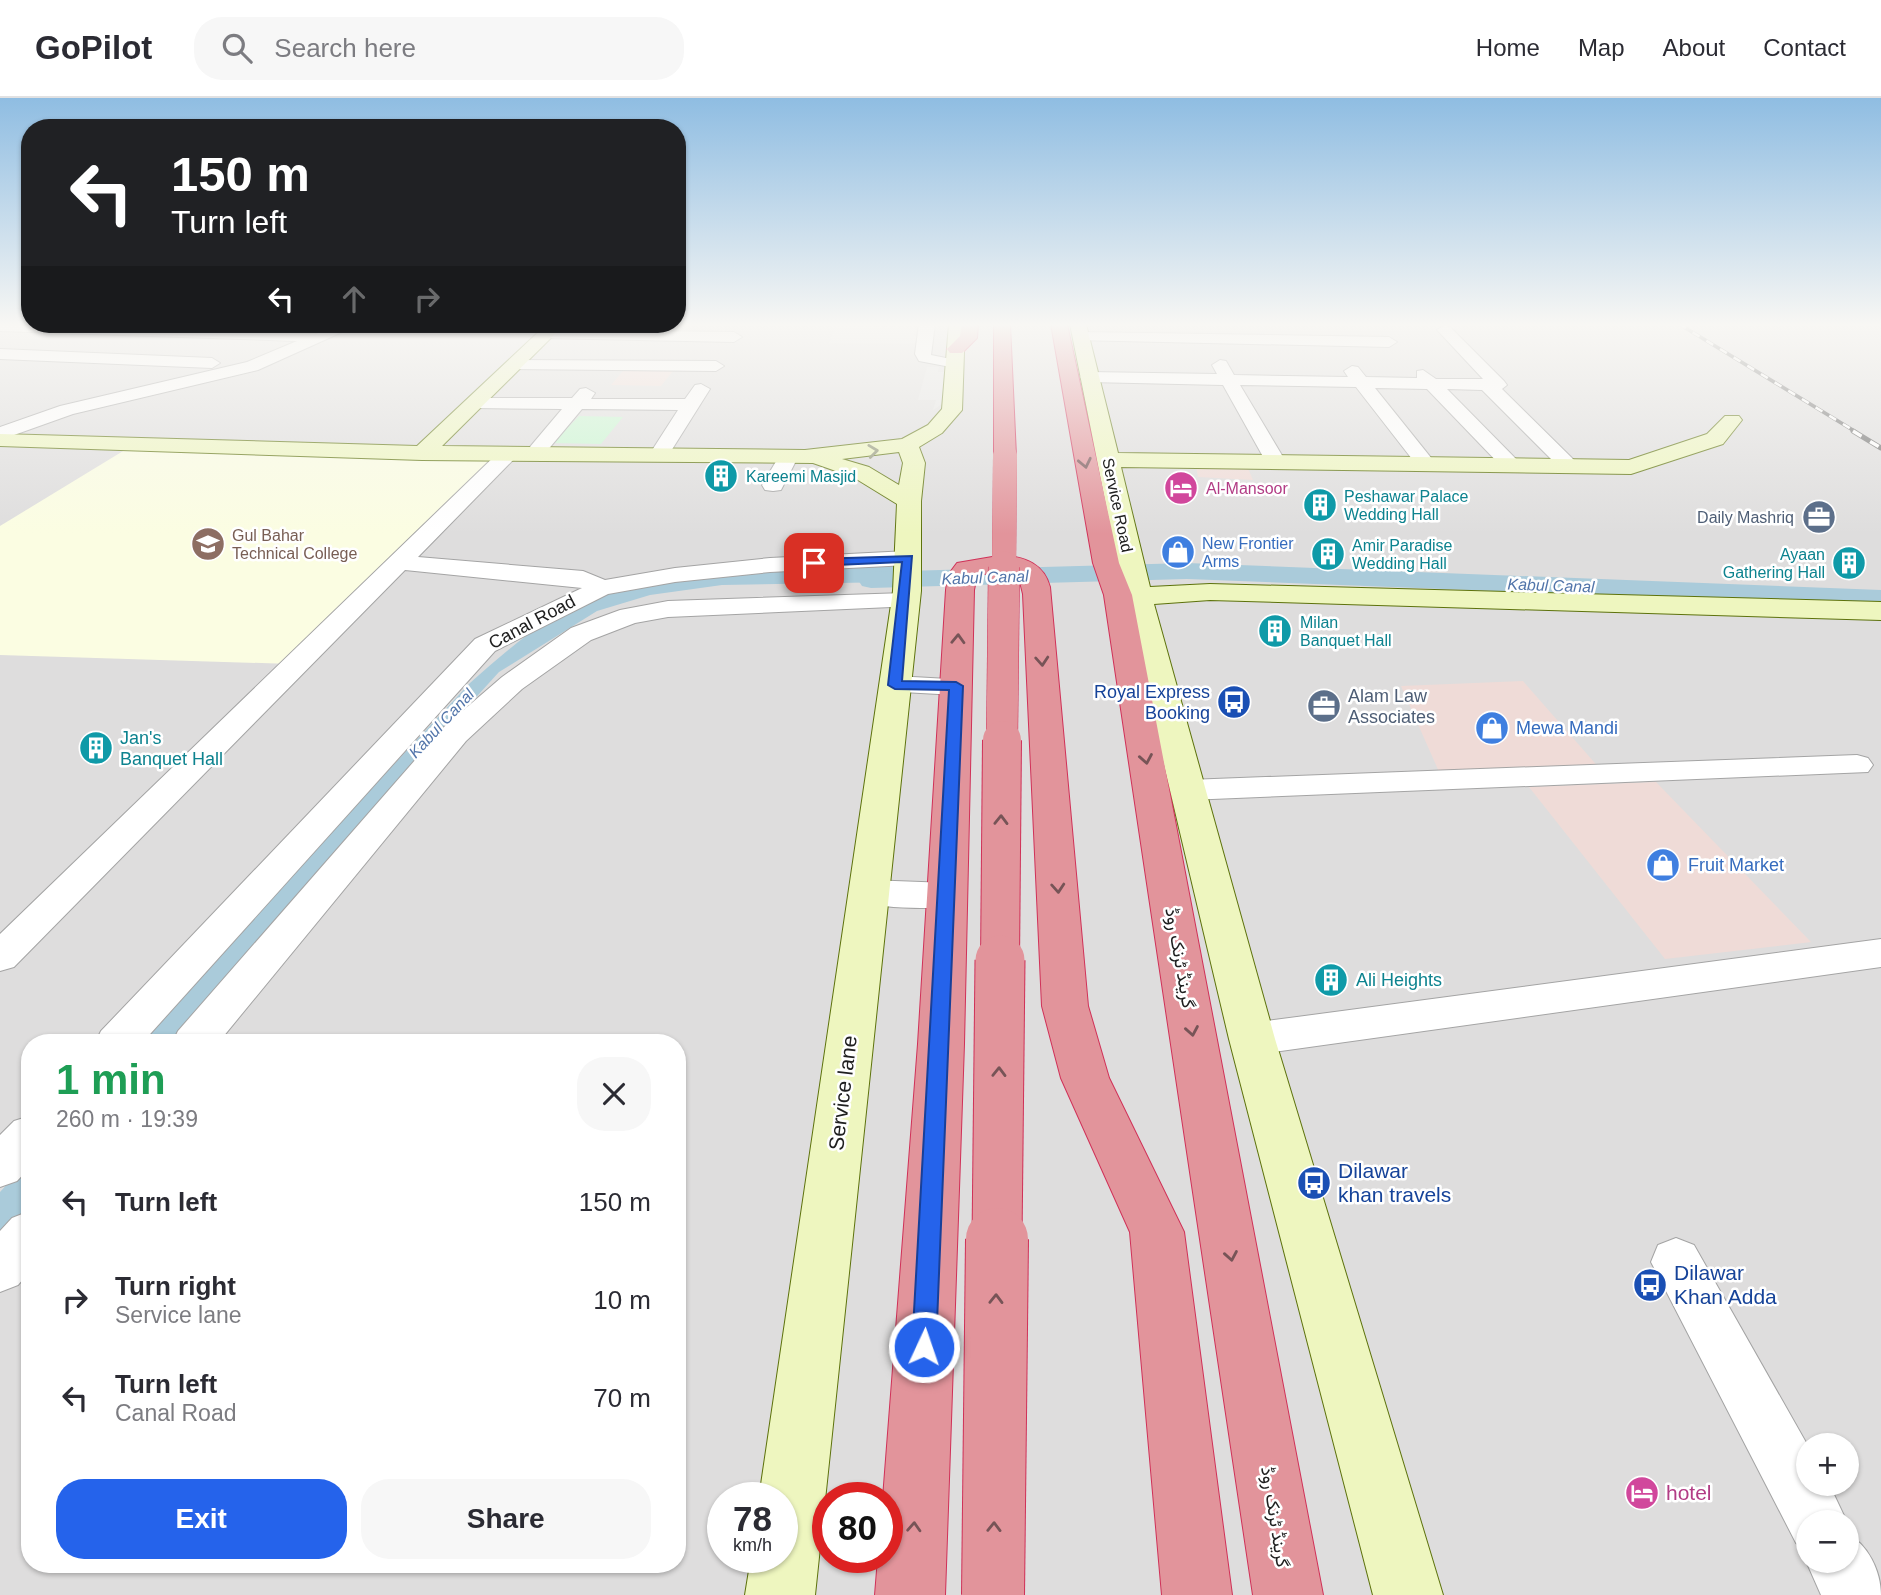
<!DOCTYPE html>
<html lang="en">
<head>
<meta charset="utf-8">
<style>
  body { margin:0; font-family:Arial,Vazirmatn,sans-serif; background:#f7f7f7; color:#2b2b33; height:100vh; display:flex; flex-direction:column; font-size:26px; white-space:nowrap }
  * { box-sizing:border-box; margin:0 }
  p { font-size:23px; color:#7c7c81 }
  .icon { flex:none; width:38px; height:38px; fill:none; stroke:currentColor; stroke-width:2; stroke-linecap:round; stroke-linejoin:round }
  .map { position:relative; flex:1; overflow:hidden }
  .side { position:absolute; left:21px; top:936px; width:665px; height:539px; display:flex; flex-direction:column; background:#fff; border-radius:28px; box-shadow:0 2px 5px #0004 }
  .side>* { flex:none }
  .banner { position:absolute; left:21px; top:21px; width:665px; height:214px; border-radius:28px; box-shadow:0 2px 5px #0004; background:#202124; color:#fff; overflow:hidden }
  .fabs { position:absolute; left:1796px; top:1335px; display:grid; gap:14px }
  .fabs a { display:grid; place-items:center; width:63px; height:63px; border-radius:50%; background:#fff; box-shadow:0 2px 5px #0004; font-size:35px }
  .speed { position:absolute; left:707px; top:1384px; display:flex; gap:14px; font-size:35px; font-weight:700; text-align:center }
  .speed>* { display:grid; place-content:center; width:91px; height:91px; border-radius:50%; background:#fff; box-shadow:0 2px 5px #0004; line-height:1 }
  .speed small { font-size:18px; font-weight:400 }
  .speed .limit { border:10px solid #d22; background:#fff; color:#111 }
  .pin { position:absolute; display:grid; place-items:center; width:60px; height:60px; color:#fff; margin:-30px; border-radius:14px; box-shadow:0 4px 10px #0006 }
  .me { position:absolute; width:77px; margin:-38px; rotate:3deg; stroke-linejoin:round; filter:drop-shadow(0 0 5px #0008) }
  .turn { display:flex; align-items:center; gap:24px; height:147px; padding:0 35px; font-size:32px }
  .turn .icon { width:91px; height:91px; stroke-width:2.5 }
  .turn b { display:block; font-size:49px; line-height:60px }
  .lanes { display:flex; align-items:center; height:66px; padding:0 35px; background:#0003; justify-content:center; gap:35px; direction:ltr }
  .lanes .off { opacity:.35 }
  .round { display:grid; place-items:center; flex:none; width:74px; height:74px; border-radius:28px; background:#f7f7f7 }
  .summary { display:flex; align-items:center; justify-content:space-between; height:119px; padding:0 35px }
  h1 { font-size:42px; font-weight:700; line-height:52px; color:#1e9e55 }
  .action { display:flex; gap:14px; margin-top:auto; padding:14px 35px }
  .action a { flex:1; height:80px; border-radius:28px; background:#2563eb; color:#fff; font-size:28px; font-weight:700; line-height:80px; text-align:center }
  .action a+a { background:#f7f7f7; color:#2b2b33 }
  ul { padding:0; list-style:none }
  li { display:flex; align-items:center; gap:21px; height:98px; padding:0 35px }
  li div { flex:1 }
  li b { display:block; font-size:26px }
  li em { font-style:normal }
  header { display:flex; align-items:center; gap:42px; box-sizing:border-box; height:98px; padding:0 35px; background:#fff; border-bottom:2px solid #e1e1e2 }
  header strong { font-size:33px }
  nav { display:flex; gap:38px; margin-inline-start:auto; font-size:24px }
  .search { width:490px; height:63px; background:#f7f7f7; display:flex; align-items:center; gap:18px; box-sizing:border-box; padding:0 24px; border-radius:28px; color:#7c7c81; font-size:26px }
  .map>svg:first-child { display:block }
  .residential { fill:#dedddd; fill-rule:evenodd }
  .commercial { fill:#efdbd7 }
  .education { fill:#fbfde2 }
  .park { fill:#c7f6d0 }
  .parking { fill:#e4e4e4 }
  .water { fill:#aacbda }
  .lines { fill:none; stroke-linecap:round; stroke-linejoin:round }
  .canal { fill:#aacbda; fill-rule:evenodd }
  .street-casing { stroke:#a4a4a4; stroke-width:2 }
  .secondary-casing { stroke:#5d720c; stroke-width:2 }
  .highway-casing { stroke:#d03158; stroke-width:2 }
  .street { fill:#fff; fill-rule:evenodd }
  .secondary { fill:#eef6bf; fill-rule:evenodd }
  .highway { fill:#e2949b; fill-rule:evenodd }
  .rail-far1-casing { stroke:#6e6e6e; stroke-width:3.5 }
  .rail-casing { stroke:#6e6e6e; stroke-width:5 }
  .rail-far1 { stroke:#fff; stroke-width:2.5; stroke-dasharray:8; stroke-linecap:butt }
  .rail { stroke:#fff; stroke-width:3.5; stroke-dasharray:10; stroke-linecap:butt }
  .highway-bridge-far4-casing { stroke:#d03158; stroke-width:24; stroke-linecap:butt }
  .highway-bridge-far3-casing { stroke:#d03158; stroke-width:32; stroke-linecap:butt }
  .highway-bridge-far2-casing { stroke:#d03158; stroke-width:40; stroke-linecap:butt }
  .highway-bridge-far1-casing { stroke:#d03158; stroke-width:51; stroke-linecap:butt }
  .highway-bridge-casing { stroke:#d03158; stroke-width:64; stroke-linecap:butt }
  .highway-bridge-far4 { stroke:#e2949b; stroke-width:24 }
  .highway-bridge-far3 { stroke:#e2949b; stroke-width:31 }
  .highway-bridge-far2 { stroke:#e2949b; stroke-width:38 }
  .highway-bridge-far1 { stroke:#e2949b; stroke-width:49 }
  .highway-bridge { stroke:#e2949b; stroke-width:62 }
  .oneway { stroke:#919677 }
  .oneway2 { stroke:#775457 }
  .route { fill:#2563eb; stroke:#184099; stroke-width:2 }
  .labels { text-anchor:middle; stroke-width:5; stroke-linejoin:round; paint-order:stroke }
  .far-culture-label { font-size:16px; fill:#0d838f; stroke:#fff; text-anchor:start }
  .far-hotel-label { font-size:16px; fill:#b23c85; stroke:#fff; text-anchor:start }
  .far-street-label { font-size:16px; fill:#202020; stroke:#fff }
  .far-service-label { font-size:16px; fill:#4e5e75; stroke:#fff; text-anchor:end }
  .far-education-label { font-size:16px; fill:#785e54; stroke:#fff; text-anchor:start }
  .far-shop-label { font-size:16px; fill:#366cbe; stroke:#fff; text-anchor:start }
  .far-water-label { font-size:16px; font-style:italic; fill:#5275aa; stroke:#fff }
  .street-label { font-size:18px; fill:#202020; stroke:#fff }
  .transit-label { font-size:18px; fill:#164399; stroke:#fff; text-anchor:end }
  .service-label { font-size:18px; fill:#4e5e75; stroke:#fff; text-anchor:start }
  .shop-label { font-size:18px; fill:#366cbe; stroke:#fff; text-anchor:start }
  .culture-label { font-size:18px; fill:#0d838f; stroke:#fff; text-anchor:start }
  .near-street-label { font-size:21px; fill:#202020; stroke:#fff }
  .near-transit-label { font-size:21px; fill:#164399; stroke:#fff; text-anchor:start }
  .near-hotel-label { font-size:21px; fill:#b23c85; stroke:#fff; text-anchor:start }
</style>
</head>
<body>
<header>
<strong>GoPilot</strong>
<div class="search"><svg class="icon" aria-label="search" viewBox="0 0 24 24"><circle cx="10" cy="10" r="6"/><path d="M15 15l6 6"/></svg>Search here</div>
<nav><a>Home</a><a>Map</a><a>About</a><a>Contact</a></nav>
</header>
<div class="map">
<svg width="1881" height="1497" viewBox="0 0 1881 1497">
  <rect width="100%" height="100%" fill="#f0eee7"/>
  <path class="residential" d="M0,226H1881V1497H0ZM30,945H677V1466H30ZM1808,1348H1846V1386H1808ZM723,1400H782V1460H723ZM828,1400H887V1460H828ZM1808,1424H1846V1463H1808Z"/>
  <path class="commercial" d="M623,273H673L661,288L611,287Z
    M1196,368H1247L1253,382L1198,379Z
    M1523,583L1601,672L1440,676L1401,588Z
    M1656,684L1811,844H1812L1665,861L1529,689Z"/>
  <path class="education" d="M133,347L508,356L292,566L0,557V428Z"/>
  <path class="park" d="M579,318L623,319L601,346L553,345Z"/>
  <path class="parking" d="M836,228L915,230L913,238H922L921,244L907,246L829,245Z
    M927,269H939L938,274H952L948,302L933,312L936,302H918Z"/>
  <path class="water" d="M900,467L897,484L722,487L650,497L597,513L499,574L307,785L170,945H133L470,585C510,549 551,515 601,493L783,470Z
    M30,1061V1107L0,1141V1094Z"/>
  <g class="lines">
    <path class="canal" d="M1187,465L1881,492V508L1187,481L871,490L862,488L858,482L862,476L871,474Z"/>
    <g class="street-casing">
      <path id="street" d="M0,226L316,236L339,226H360L258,272L73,316L0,342V329L60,308L247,264L297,243L0,233Z
        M919,226H935L931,257L961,263V271L919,263L915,256Z
        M1445,227L1450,229L1504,283L1507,287L1502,291L1576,364L1579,368L1576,372H1562L1482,292L1447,291L1518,363L1521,367L1518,371H1504L1427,291L1375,290L1436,366L1426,372L1419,370L1356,289L1240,287L1286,364L1276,370L1266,364L1223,287L1089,284L1080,279L1089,274L1217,276L1212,267L1220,262L1226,263L1234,277L1348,279L1344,273L1352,268L1358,269L1366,279L1417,280V273L1423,272L1436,281H1483L1440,235L1437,232Z
        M547,232L734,234L742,239L734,244L542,240L539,237Z
        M1081,234L1389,239L1397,244L1389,249L1075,242V236Z
        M0,251L212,260L220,265L212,270L0,261Z
        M513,262L716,263L724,268L716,273L507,271L505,267Z
        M701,286L710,291L666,361L659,363L649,357L678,312L582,311L541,360L534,362L524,356L562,311L474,310L465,305L474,300H572L580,291L586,290L595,295L591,301H685L695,287Z
        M508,350L515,352L518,356L515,360L418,459L583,473L605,482L675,470L770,460L908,453L916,455L920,460L916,465L908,467L770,474L675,484L608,496L495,553L142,945H95L101,933L475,541L582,490L405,472L14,869L0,873V836L501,352Z
        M788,353L798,359L781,392L773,393L765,392L762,387L781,355Z
        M905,495L914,498L918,503L914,508L668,519L635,525L591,542L522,591L466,643L218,945H172L178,933L444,629L502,579L571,530L620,512L668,503Z
        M895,578L966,582L970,588L966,594L956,597L885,593L881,587L885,581Z
        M1857,657L1868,660L1873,667L1868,674L1188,702L1176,699L1172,692L1176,685L1188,682Z
        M868,782L948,785L961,788L966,797L961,806C935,813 882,810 855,803L850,794L855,785Z
        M1881,841V869L1252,957L1237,953L1231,941L1237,929L1252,925Z
        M30,1018V1069L17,1083L0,1089V1037L14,1023Z
        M30,1113V1173L18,1187L0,1194V1133L12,1120Z
        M1676,1140L1694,1147L1808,1348V1386H1829L1847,1424L1846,1427L1808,1424V1451L1796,1445L1651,1164L1658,1147Z
        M1846,1436C1868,1445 1881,1474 1881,1497H1821L1806,1463L1808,1459V1463H1846Z"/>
    </g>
    <g class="secondary-casing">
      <path id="secondary" d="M547,226H565L442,348L805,352L902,341L928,327L942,311L949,226H965L962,312L942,335L919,349L925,365L921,403V493L815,1497H745L751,1460H782V1400H759L893,493L897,406L853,379L813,365L422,362L0,348V336L417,348ZM899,354L903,365L899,387L869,369L842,361Z
        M1070,226H1086L1118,355L1629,362L1707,336L1725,318H1739L1742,322L1723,346L1631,376L1121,369L1150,489L1210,486L1881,504V522L1210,502L1154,506L1275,941L1443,1497H1373L1229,941L1124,498Z"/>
    </g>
    <g class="highway-casing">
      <path id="highway" d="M962,226H978L977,240L962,255H950L947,251L960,238Z
        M994,226H1010L1016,358L1005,365L994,358Z
        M1051,226H1067L1119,465L1132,497L1323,1497H1253L1104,497L1093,465Z
        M1004,457C1026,460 1044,466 1050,489L1088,908L1109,980L1184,1134L1232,1497H1162L1130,1134L1061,980L1042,908L1023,496L1019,480L1004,473L977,477L974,492L964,946L945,1497H875L878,1460H887V1400H883L918,946L946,492L948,477L957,465Z"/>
    </g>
    <use href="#street" class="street"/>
    <use href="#secondary" class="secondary"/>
    <use href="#highway" class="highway"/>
    <g class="rail-far1-casing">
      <path id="rail-far1" d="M1679,226L1856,334"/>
    </g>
    <g class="rail-casing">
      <path id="rail" d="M1853,333L1881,350"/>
    </g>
    <use href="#rail-far1" class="rail-far1"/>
    <use href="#rail" class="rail"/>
    <g class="highway-bridge-far4-casing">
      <path id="highway-bridge-far4" d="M1004,471L1005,358"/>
    </g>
    <g class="highway-bridge-far3-casing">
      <path id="highway-bridge-far3" d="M1002,644L1004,469"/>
    </g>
    <g class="highway-bridge-far2-casing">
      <path id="highway-bridge-far2" d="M1000,864L1002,642"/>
    </g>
    <g class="highway-bridge-far1-casing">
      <path id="highway-bridge-far1" d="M997,1143L1000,862"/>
    </g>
    <g class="highway-bridge-casing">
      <path id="highway-bridge" d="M993,1497L997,1141"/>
    </g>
    <use href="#highway-bridge-far4" class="highway-bridge-far4"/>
    <use href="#highway-bridge-far3" class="highway-bridge-far3"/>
    <use href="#highway-bridge-far2" class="highway-bridge-far2"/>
    <use href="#highway-bridge-far1" class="highway-bridge-far1"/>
    <use href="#highway-bridge" class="highway-bridge"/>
  </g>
  <defs><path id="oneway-chevron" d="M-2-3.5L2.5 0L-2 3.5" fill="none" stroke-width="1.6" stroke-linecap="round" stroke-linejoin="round" transform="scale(1.75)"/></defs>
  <use class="oneway" href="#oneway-chevron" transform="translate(873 353) rotate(-7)"/>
  <g class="oneway2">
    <use href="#oneway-chevron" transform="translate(1085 365) rotate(78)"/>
    <use href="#oneway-chevron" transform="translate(958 541) rotate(-88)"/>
    <use href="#oneway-chevron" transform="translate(1042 563) rotate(86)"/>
    <use href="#oneway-chevron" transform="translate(1146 661) rotate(80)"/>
    <use href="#oneway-chevron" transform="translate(1001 722) rotate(-89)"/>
    <use href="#oneway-chevron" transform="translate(1058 790) rotate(86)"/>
    <use href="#oneway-chevron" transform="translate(1192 933) rotate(80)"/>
    <use href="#oneway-chevron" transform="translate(999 974) rotate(-89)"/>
    <use href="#oneway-chevron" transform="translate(1231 1158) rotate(80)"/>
    <use href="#oneway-chevron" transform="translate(996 1201) rotate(-89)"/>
    <use href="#oneway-chevron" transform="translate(914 1429) rotate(-87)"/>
    <use href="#oneway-chevron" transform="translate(994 1429) rotate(-89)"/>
  </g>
  <linearGradient id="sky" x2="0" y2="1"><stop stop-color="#8fbde2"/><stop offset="0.52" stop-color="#f8f7f4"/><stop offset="1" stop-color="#f8f7f4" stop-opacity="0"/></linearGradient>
  <rect width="1881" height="436" fill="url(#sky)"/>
  <path class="route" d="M912,458L902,583L956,584L963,588L936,1249L933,1258L924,1262L915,1258L912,1249L949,592L895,591L888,587L902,464L814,468L808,465L814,461Z"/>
  <defs>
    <g id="building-disc" transform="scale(1.75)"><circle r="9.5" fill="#0f9aa8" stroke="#fff"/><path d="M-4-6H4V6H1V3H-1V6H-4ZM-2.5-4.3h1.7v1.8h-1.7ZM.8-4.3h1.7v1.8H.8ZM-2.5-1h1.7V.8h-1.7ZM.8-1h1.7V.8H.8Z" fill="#fff"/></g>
    <g id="hotel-disc" transform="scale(1.75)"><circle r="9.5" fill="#d1479c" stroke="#fff"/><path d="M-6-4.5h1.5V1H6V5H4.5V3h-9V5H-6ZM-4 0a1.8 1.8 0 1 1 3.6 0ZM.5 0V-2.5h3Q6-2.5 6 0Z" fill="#fff"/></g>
    <g id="office-disc" transform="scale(1.75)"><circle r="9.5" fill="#5c6f8a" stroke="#fff"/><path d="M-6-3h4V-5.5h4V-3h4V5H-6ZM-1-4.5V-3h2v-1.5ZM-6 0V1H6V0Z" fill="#fff"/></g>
    <g id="school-disc" transform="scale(1.75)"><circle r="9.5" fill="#8d6e63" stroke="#fff"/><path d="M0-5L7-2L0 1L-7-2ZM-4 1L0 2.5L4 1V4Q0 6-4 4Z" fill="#fff"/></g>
    <g id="shop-disc" transform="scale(1.75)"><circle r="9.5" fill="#3f7fe0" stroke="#fff"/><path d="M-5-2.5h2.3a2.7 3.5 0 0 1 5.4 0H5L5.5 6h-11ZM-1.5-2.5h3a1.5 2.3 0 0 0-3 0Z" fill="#fff"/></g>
    <g id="bus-disc" transform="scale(1.75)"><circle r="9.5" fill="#1a4fb4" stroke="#fff"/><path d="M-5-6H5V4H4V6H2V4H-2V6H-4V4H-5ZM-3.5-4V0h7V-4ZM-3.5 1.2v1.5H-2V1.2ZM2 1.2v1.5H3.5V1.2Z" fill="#fff"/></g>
  </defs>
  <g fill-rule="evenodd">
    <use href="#building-disc" x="721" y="378"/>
    <use href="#hotel-disc" x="1181" y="390"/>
    <use href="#building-disc" x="1320" y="407"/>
    <use href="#office-disc" x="1819" y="419"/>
    <use href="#school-disc" x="208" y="446"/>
    <use href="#shop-disc" x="1178" y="454"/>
    <use href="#building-disc" x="1328" y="456"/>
    <use href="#building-disc" x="1849" y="465"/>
    <use href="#building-disc" x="1275" y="533"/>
    <use href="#bus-disc" x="1234" y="604"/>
    <use href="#office-disc" x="1324" y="608"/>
    <use href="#shop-disc" x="1492" y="630"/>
    <use href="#building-disc" x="96" y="650"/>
    <use href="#shop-disc" x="1663" y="767"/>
    <use href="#building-disc" x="1331" y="882"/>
    <use href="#bus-disc" x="1314" y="1085"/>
    <use href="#bus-disc" x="1650" y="1187"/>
    <use href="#hotel-disc" x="1642" y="1395"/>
  </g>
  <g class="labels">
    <g class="far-culture-label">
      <text x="746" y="384">Kareemi Masjid</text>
      <text x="1344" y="404">Peshawar Palace<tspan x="1344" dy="18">Wedding Hall</tspan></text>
      <text x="1352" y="453">Amir Paradise<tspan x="1352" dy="18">Wedding Hall</tspan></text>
      <text x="1825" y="462" text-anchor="end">Ayaan<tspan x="1825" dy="18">Gathering Hall</tspan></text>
      <text x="1300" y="530">Milan<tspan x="1300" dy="18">Banquet Hall</tspan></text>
    </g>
    <g class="far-hotel-label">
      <text x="1206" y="396">Al-Mansoor</text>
    </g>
    <g class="far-street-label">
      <text transform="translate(1118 407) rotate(78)" y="6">Service Road</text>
    </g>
    <g class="far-service-label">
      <text x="1794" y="425">Daily Mashriq</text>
    </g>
    <g class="far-education-label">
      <text x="232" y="443">Gul Bahar<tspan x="232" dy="18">Technical College</tspan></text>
    </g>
    <g class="far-shop-label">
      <text x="1202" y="451">New Frontier<tspan x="1202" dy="18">Arms</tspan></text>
    </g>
    <g class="far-water-label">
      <text transform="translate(985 479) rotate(-2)" y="6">Kabul Canal</text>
      <text transform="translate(1551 487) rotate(2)" y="6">Kabul Canal</text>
      <text transform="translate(441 625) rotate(-47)" y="6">Kabul Canal</text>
    </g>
    <g class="street-label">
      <text transform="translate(532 524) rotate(-28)" y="6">Canal Road</text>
      <text transform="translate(1180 860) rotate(80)" y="6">گرینڈ ٹرنک روڈ</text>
      <text transform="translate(1275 1419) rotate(81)" y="6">گرینڈ ٹرنک روڈ</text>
    </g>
    <g class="transit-label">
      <text x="1210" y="600">Royal Express<tspan x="1210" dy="21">Booking</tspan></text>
    </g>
    <g class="service-label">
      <text x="1348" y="604">Alam Law<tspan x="1348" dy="21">Associates</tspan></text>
    </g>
    <g class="shop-label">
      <text x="1516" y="636">Mewa Mandi</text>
      <text x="1688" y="773">Fruit Market</text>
    </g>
    <g class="culture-label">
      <text x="120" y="646">Jan's<tspan x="120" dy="21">Banquet Hall</tspan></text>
      <text x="1356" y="888">Ali Heights</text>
    </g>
    <g class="near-street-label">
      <text transform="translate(843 995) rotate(-83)" y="7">Service lane</text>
    </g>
    <g class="near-transit-label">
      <text x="1338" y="1080">Dilawar<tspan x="1338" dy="24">khan travels</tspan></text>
      <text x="1674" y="1182">Dilawar<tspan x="1674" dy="24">Khan Adda</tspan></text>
    </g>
    <g class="near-hotel-label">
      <text x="1666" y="1402">hotel</text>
    </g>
  </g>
</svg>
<div class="fabs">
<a>+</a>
<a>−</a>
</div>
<div class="speed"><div>78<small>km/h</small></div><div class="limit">80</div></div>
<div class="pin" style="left:814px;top:465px;background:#d93025"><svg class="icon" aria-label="arrive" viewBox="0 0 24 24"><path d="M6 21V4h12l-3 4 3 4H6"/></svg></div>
<svg class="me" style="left:924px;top:1249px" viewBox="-20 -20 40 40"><circle r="17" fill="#2563eb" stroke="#fff" stroke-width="3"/><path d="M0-11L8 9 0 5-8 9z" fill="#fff"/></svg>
<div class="banner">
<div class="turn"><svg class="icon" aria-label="left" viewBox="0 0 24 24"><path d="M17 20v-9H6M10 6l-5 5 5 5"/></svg><div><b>150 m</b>Turn left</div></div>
<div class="lanes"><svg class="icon" aria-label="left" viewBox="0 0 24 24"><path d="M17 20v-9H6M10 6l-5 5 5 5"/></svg><svg class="icon off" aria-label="ahead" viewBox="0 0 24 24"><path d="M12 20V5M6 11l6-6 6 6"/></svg><svg class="icon off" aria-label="right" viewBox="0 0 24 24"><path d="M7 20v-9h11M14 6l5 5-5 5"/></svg></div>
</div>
<section class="side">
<div class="summary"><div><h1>1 min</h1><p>260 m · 19:39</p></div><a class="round"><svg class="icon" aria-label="close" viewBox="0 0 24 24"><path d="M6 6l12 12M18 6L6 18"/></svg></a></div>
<ul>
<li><svg class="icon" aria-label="left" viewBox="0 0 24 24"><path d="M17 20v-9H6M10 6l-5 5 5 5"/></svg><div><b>Turn left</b></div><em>150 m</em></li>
<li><svg class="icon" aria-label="right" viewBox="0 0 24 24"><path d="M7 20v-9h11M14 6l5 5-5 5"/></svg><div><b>Turn right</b><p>Service lane</p></div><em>10 m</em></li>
<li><svg class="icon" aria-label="left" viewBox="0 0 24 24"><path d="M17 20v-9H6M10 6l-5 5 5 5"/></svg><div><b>Turn left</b><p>Canal Road</p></div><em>70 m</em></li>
</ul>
<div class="action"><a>Exit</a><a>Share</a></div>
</section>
</div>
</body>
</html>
